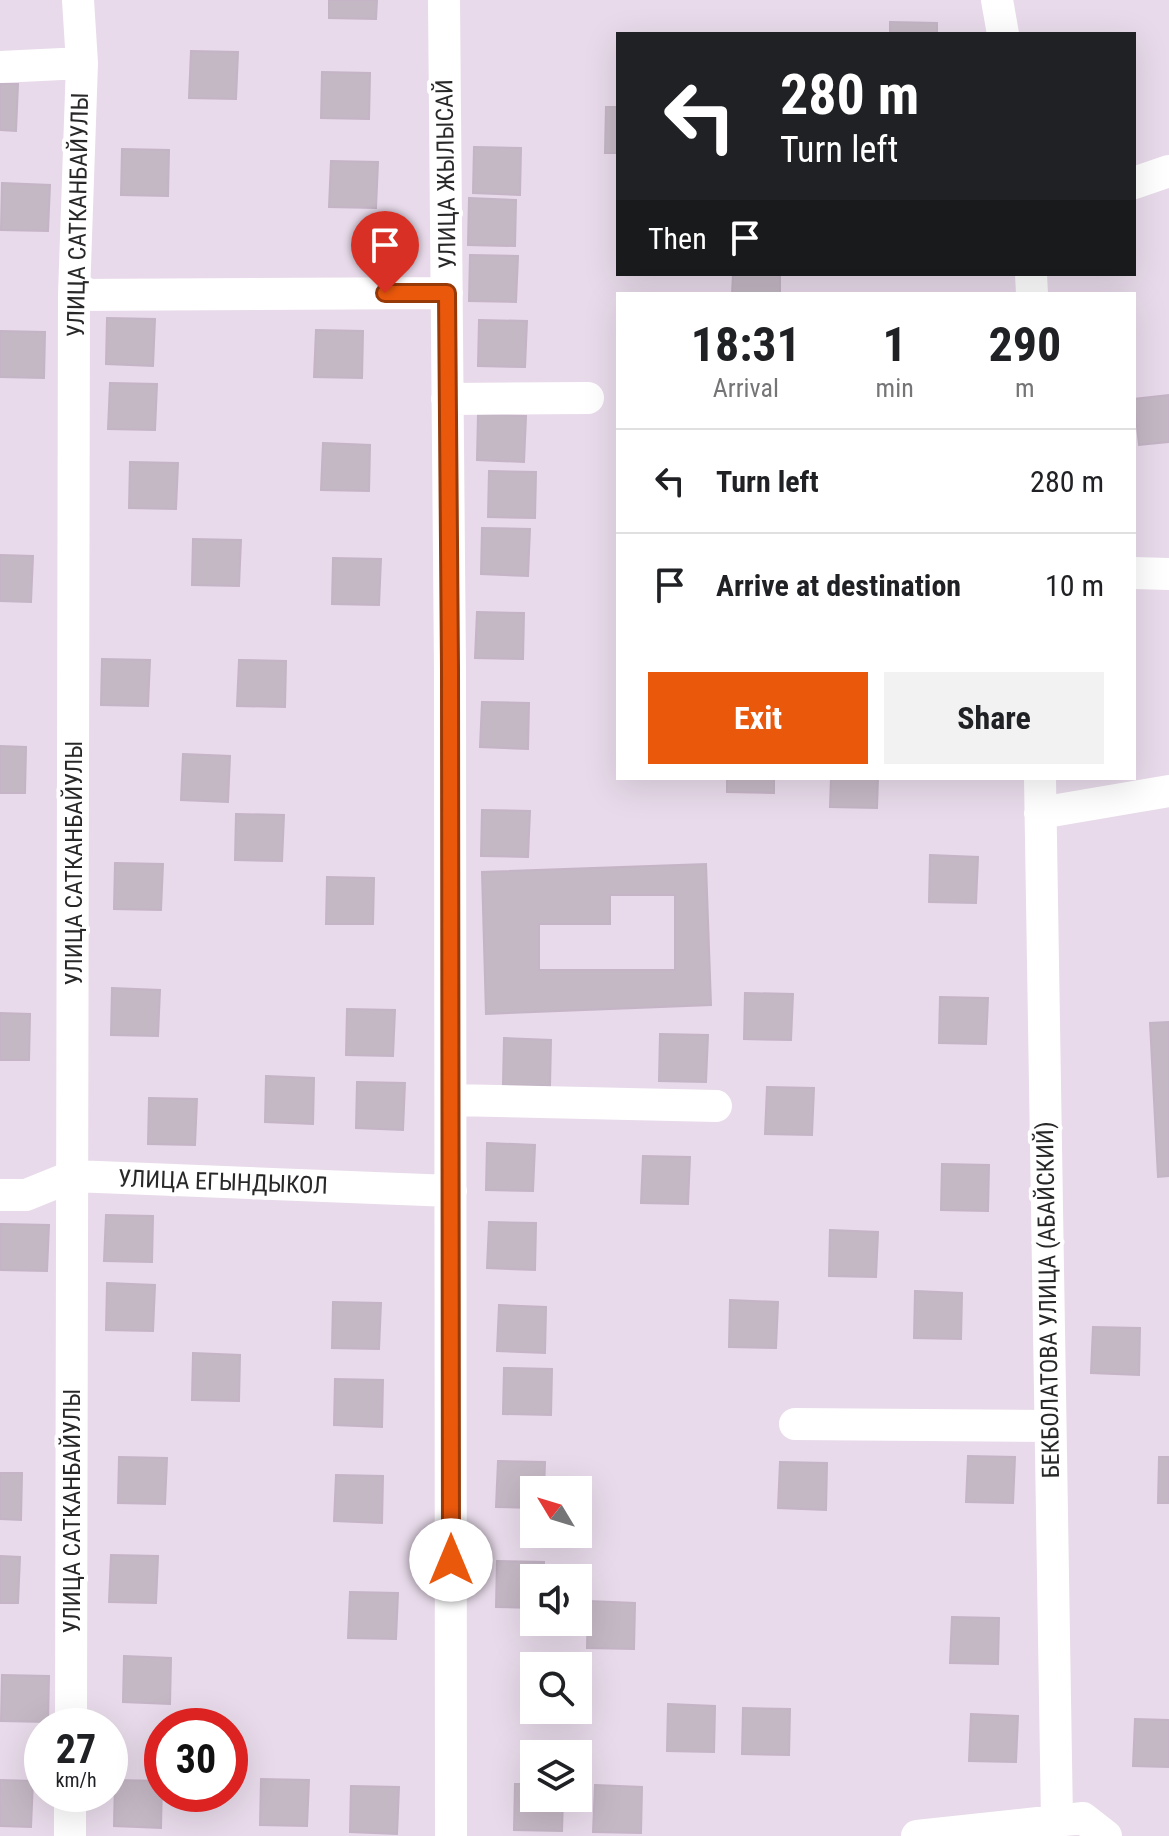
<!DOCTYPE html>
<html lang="en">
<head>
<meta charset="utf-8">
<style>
  body { margin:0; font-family:"Roboto Condensed",sans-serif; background:#f2f2f2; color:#202124; height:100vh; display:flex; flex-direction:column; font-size:30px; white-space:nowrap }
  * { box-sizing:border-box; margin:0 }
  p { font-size:26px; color:#757577 }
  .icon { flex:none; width:44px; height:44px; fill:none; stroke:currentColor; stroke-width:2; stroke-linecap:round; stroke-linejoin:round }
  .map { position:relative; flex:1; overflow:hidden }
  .drawer { position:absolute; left:616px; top:292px; width:520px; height:488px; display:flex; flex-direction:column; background:#fff; border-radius:0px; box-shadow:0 8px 32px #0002 }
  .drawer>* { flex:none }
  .hud { position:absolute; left:616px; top:32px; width:520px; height:244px; border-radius:0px; box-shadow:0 8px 32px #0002; background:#202124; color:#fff; overflow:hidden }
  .needle { width:52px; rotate:308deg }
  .tools { position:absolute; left:520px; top:1476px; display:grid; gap:16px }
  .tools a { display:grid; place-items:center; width:72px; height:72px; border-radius:0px; background:#fff; box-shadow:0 8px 32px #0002; font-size:40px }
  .speed { position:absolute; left:24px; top:1708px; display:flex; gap:16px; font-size:40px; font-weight:700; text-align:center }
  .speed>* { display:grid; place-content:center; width:104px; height:104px; border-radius:50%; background:#fff; box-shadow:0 8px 32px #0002; line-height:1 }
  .speed small { font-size:20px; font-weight:400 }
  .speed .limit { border:12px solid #d22; background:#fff; color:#111 }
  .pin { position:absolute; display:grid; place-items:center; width:68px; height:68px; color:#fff; margin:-82px -34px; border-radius:50% 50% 50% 0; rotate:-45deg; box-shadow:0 0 8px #0007 }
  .pin .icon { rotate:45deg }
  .me { position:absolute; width:88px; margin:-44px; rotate:0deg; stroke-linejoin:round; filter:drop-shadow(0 0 6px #0008) }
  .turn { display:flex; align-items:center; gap:28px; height:168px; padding:0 32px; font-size:36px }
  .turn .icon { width:104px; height:104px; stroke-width:2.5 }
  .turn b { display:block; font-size:56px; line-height:68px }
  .then { display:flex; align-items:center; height:76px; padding:0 32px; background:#0003; gap:16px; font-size:30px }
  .eta { display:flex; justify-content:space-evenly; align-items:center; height:136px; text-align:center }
  .eta b { font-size:48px; font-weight:700; line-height:56px }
  .action { display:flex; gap:16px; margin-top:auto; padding:16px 32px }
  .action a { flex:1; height:92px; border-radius:0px; background:#ea580c; color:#fff; font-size:32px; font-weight:700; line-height:92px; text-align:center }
  .action a+a { background:#f2f2f2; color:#202124 }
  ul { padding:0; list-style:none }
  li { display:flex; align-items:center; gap:24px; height:104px; padding:0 32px; border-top:2px solid #e0e0e0 }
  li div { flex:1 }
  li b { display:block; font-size:30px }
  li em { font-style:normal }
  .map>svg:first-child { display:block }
  .building { fill:#c4b8c5; stroke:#c4b4c5; stroke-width:2; fill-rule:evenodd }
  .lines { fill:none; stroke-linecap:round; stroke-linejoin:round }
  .minor { stroke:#fff; stroke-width:32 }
  .route-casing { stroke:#983908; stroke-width:20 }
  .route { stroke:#ea580c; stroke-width:14 }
  .labels { text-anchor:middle; stroke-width:8; stroke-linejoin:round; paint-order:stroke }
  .street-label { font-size:24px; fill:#282828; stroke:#fff }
</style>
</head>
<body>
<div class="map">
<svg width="1169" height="1836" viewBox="0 0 1169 1836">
  <rect width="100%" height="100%" fill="#e8daea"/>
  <path class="building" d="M329,0H377L376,19L329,18Z
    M890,22L937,23V34H890Z
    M191,51L238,52L236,99L189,98Z
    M322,72L370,73L369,119L321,118Z
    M0,84H18L16,131L0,130Z
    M606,107H618V153H605Z
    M474,147L521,148L520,195L473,193Z
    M122,149L169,150L168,196L121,195Z
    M331,161L378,162L376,208L329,207Z
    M2,183L50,185L48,231L1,230Z
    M469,198L516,200L515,246L468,245Z
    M470,255L518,256L516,302L469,301Z
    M733,274H780V294H732Z
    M107,318L155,319L153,366L106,364Z
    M479,320L527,321L525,367L478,366Z
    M316,330L363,331L362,378L314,377Z
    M0,331L45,332L44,378L0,377Z
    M110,383L157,384L155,430L108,429Z
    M1169,395V442L1139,445L1134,399Z
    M478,414L526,416L524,462L477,460Z
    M323,443L370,445L369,491L321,490Z
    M130,462L178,463L176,509L129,508Z
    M489,471L536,472L535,518L488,517Z
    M482,528L530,529L528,576L481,574Z
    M193,539L241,540L239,586L192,585Z
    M0,555L33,556L31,602L0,601Z
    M333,558L381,559L379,605L332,604Z
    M477,612L524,613L523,659L475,658Z
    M102,659L150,660L148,706L101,705Z
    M239,660L286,661L285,707L237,706Z
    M482,702L529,703L528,749L480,747Z
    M0,746L26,747L25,793H0Z
    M183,754L230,756L228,802L181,800Z
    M727,778H774V793L727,792Z
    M831,778H878L877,808L830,807Z
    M482,810L530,811L528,857L481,856Z
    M236,814L284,815L282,861L235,860Z
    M930,855L978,857L976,903L929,902Z
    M115,863L163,864L161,910L114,909Z
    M706,864L711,1005L486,1014L482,872ZM610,895H675V970H539V924H610Z
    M327,877L374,878L373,924H326Z
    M112,988L160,990L158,1036L111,1035Z
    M745,993L793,994L791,1040L744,1039Z
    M940,997L988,998L986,1044L939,1043Z
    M347,1009L395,1010L393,1056L346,1055Z
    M0,1013L30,1014L29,1060H0Z
    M1169,1022V1176L1158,1177L1150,1023Z
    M660,1034L708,1035L706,1082L659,1081Z
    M504,1038L551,1040L550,1086L503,1085Z
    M266,1076L314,1078L313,1124L265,1122Z
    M357,1082L405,1083L403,1130L356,1128Z
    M767,1087L814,1088L812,1135L765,1134Z
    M149,1098L197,1099L195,1145L148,1144Z
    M487,1143L535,1145L533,1191L486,1190Z
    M643,1156L690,1157L688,1204L641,1203Z
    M942,1164L989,1165L988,1211L941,1210Z
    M106,1215L153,1216L152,1262L104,1261Z
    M489,1222L536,1223L535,1270L487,1268Z
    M1,1224L49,1225L47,1271L0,1270Z
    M830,1230L878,1232L876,1277L829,1276Z
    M107,1283L155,1285L153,1331L106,1330Z
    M915,1291L962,1293L961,1339L914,1338Z
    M730,1300L778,1302L776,1348L729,1347Z
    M333,1302L381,1303L379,1349L332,1348Z
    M499,1305L546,1307L545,1353L497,1351Z
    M1093,1327L1140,1328L1139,1375L1091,1373Z
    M193,1353L240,1355L239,1401L192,1400Z
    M504,1368L552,1369L551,1415L503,1414Z
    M335,1379L383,1380L382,1427L334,1425Z
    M968,1456L1015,1457L1013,1503L966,1502Z
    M119,1457L167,1458L165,1504L118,1503Z
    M1159,1457H1169V1503H1158Z
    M498,1461L545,1462L544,1490H534V1508L496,1507Z
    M780,1462L827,1463L826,1510L778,1508Z
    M0,1473H22L21,1520L0,1519Z
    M336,1475L383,1476L382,1523L334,1521Z
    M111,1555L158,1556L156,1603L109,1602Z
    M0,1556L20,1557L18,1603H0Z
    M497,1561L544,1562V1578H534V1608L496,1607Z
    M350,1592L398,1593L396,1639L348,1638Z
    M588,1601L635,1603L634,1649L587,1648Z
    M952,1617L999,1618L998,1664L950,1663Z
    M124,1656L171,1658L170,1704L123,1702Z
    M2,1675L49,1676L48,1722L1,1721Z
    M668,1704L715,1706L714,1752L667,1751Z
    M743,1708L790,1709L789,1755L742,1754Z
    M971,1714L1018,1716L1016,1762L969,1761Z
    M1135,1719L1169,1720V1767L1133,1766Z
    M261,1779L309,1780L307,1826L260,1825Z
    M0,1780L33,1781L31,1827L0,1826Z
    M115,1780L162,1781L161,1828L114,1826Z
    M515,1784H534V1798H563L562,1831L514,1830Z
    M595,1785L642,1787L641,1833L593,1832Z
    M351,1786L399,1787L397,1834L350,1832Z"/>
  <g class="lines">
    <path class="minor" d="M444,0L450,669L451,1836
      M997,0L1003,34
      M0,67L82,63
      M1134,183L1169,171
      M1031,274L1032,294
      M74,295L447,293
      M447,399L588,398
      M1134,573L1169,574
      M1040,778L1057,1821
      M1040,813L1169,791
      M451,1100L716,1106
      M0,1195H26L73,1176L451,1191
      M795,1424L1050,1426
      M71,1726L74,295L82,63L78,0
      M70,1836V1794
      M917,1836L1083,1818L1106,1836"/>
  </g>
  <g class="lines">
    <g class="route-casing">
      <path id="route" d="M385,293H447L450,669L451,1560"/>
    </g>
    <use href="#route" class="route"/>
  </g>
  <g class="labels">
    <g class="street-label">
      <text transform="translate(446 174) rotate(-91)" y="8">УЛИЦА ЖЫЛЫСАЙ</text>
      <text transform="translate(78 215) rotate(-89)" y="8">УЛИЦА САТКАНБАЙУЛЫ</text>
      <text transform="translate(74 863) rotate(-90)" y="8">УЛИЦА САТКАНБАЙУЛЫ</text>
      <text transform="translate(223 1182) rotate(2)" y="8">УЛИЦА ЕГЫНДЫКОЛ</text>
      <text transform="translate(1048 1300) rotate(-91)" y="8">БЕКБОЛАТОВА УЛИЦА (АБАЙСКИЙ)</text>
      <text transform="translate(72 1511) rotate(-90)" y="8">УЛИЦА САТКАНБАЙУЛЫ</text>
    </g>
  </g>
</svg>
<div class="tools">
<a><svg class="needle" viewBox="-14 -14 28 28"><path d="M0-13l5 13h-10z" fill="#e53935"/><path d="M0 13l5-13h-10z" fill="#757577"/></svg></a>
<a><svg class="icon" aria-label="sound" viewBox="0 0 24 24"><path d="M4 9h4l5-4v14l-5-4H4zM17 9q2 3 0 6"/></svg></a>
<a><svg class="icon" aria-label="search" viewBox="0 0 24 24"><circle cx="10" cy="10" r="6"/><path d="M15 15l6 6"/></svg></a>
<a><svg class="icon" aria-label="layers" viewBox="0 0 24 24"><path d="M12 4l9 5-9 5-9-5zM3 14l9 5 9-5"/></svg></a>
</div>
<div class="speed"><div>27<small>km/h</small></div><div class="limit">30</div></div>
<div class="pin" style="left:385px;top:293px;background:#d93025"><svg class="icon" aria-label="arrive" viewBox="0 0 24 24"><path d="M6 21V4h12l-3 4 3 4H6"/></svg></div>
<svg class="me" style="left:451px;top:1560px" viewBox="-20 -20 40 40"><circle r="19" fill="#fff"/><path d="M0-13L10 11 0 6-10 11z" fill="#ea580c"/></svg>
<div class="hud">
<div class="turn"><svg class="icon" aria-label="left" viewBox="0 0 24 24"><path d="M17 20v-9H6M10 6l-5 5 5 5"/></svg><div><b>280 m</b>Turn left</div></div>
<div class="then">Then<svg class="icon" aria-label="arrive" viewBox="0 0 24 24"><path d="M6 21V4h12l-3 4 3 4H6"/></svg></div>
</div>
<section class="drawer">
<div class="eta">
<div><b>18:31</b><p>Arrival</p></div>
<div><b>1</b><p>min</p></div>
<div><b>290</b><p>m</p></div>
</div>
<ul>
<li><svg class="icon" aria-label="left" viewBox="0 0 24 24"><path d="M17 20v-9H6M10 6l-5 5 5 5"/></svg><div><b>Turn left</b></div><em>280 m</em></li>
<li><svg class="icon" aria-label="arrive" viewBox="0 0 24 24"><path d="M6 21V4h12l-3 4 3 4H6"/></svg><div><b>Arrive at destination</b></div><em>10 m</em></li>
</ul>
<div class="action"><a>Exit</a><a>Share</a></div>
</section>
</div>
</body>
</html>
